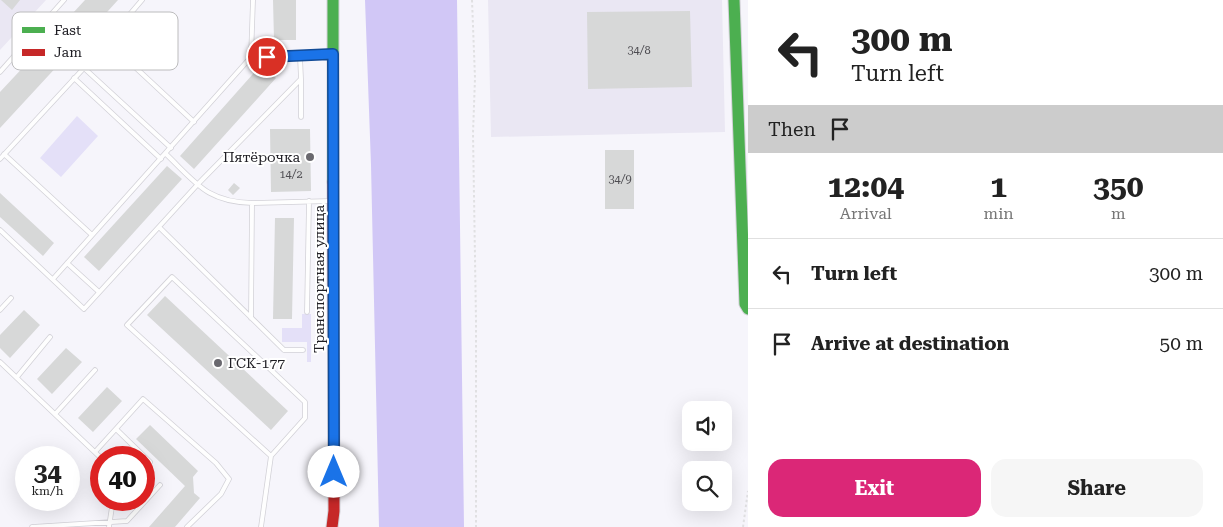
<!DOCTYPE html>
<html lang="en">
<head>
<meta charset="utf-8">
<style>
  body { margin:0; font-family:"Roboto Serif",serif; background:#f6f6f6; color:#222; height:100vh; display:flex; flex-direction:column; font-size:19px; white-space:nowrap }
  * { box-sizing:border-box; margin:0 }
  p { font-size:16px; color:#767676 }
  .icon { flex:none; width:28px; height:28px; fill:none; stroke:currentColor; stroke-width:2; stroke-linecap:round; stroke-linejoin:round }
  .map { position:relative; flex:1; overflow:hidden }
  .drawer { display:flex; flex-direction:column; background:#fff; width:475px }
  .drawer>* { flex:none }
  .top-card { background:#fff; color:#222; overflow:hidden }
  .buttons { position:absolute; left:682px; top:401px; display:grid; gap:10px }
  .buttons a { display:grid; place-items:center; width:50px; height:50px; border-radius:10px; background:#fff; box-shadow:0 5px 20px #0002; font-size:25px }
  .speed { position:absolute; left:15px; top:446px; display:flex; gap:10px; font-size:25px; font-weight:700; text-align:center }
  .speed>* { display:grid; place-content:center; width:65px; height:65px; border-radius:50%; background:#fff; box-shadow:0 5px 20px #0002; line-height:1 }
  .speed small { font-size:12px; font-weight:400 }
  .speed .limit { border:8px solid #d22; background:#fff; color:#111 }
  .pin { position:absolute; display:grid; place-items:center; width:42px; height:42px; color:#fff; margin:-21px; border:2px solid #fff; border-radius:50%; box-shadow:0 1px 5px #0007 }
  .me { position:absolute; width:55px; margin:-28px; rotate:0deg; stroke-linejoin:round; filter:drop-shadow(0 0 4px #0008) }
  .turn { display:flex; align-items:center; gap:18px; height:105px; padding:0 20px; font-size:22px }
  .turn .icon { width:65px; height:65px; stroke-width:2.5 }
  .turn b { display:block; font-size:35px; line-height:42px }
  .then { display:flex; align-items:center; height:48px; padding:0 20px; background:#0003; gap:10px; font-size:19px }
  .eta { display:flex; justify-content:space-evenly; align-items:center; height:85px; text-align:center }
  .eta b { font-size:30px; font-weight:700; line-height:35px }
  .primary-button { display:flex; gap:10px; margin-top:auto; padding:10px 20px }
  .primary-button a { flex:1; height:58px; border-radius:15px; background:#db2777; color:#fff; font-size:20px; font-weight:700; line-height:58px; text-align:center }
  .primary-button a+a { background:#f6f6f6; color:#222 }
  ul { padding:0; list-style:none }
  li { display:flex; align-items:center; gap:15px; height:70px; padding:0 20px; border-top:1px solid #e0e0e0 }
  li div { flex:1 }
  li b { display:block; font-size:19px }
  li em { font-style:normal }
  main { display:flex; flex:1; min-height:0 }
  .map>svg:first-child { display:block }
  .built { fill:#eae7f3 }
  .green { fill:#e4e0f8 }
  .forest { fill:#d1c7f6 }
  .building { fill:#d7d8d8 }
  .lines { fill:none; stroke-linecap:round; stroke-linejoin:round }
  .lane-casing { stroke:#d2d1d7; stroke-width:5.5 }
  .fast-casing { stroke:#d2d1d7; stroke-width:13 }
  .jam-casing { stroke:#d2d1d7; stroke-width:13 }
  .path { stroke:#e0e0e2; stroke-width:2; stroke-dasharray:2.5 2.5; stroke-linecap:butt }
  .lane { stroke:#fefefe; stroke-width:4 }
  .fast { stroke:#4caf50; stroke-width:11 }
  .jam { stroke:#c62828; stroke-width:11 }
  .route-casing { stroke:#114b97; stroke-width:12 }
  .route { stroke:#1a73e8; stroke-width:9 }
  .poi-dot { fill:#6a696f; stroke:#fff; stroke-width:2 }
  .labels { text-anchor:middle; stroke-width:4; stroke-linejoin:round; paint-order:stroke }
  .number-label { font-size:11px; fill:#4d4c51 }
  .poi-label { font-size:14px; fill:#1f1e24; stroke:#fff; text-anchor:end }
  .street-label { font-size:14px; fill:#1f1e24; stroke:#fff }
  .key { fill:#fff; stroke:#bcbcbd; stroke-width:1 }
  .key-label { font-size:14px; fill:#1f1e24 }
</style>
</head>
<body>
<main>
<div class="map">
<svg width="748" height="527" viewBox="0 0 748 527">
  <rect width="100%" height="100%" fill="#f6f5fb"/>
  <path class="built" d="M0,0H46L0,50Z
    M488,0H722L725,132L491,137Z"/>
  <path class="green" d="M77,116L98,136L61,177L40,158Z
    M302,314H311V362H307V342H282V328H302Z"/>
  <path class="forest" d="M365,0H457L464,527H379L371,165Z"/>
  <path class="building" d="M1,0H20L12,10Z
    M85,0H118L78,44L60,27Z
    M273,0H296V40H274Z
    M690,11L692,87L588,89L587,12Z
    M43,46L61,62L0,128V92Z
    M261,65L276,78L194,169L180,156Z
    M270,129H310L311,191L271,192Z
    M605,150H634V209H605Z
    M167,166L182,179L99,271L84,257Z
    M234,183L240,188L233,195L228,190Z
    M0,193L54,243L43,256L0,217Z
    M275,218H294L292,319H273Z
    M165,296L288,411L271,430L147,315Z
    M24,310L40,325L10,358L0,348V335Z
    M66,348L82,362L52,394L37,379Z
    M107,387L122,401L93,432L78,418Z
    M150,425L198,471L193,477L194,493L200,498L175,527H149L185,486L136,439Z"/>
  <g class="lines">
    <g class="lane-casing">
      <path id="lane" d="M64,0L39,28L84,68L142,0
        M107,41L194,122
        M251,57L331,55
        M0,72L39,28
        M74,78L161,159
        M301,117V79
        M4,154L92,235
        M166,154C196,183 207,202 252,203
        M0,159L84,68L171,148
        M159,227L284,350H303
        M0,230L84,309L198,184L301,79L300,57
        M67,263L99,292
        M53,279L251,57L253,0
        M0,310L11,298
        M307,312L309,201
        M251,318L252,203L331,201
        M0,362L101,458
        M17,377L50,337
        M56,413L95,370
        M116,429L150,462
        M95,452L143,399L216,463L229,479L221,494L187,527
        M32,527L127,521L160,485
        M109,527L113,500
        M261,527L271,456L305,418V402L172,277L127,325L271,456"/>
    </g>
    <g class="fast-casing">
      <path id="fast" d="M333,0V182
        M734,0L745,304L748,309"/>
    </g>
    <g class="jam-casing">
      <path id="jam" d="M332,527L334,511L333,182"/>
    </g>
    <path class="path" d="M472,0L475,78L473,133L476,320V527
      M743,527L748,491"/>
    <use href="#lane" class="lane"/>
    <use href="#fast" class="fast"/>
    <use href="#jam" class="jam"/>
  </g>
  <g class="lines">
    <g class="route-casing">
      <path id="route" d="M267,57L333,54L334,472"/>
    </g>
    <use href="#route" class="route"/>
  </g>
  <g class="poi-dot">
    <circle cx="310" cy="157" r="5"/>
    <circle cx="218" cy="363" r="5"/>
  </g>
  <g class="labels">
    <g class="number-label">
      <text x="639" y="54">34/8</text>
      <text x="291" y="178">14/2</text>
      <text x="620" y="183">34/9</text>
    </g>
    <g class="poi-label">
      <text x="300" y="162">Пятёрочка</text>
      <text x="228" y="368" text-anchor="start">ГСК-177</text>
    </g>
    <g class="street-label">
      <text transform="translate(319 279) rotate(-90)" y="5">Транспортная улица</text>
    </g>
  </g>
  <rect x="12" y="12" width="166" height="58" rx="8" class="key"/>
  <rect x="22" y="27" width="23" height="6" fill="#4caf50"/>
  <rect x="22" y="49" width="23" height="7" fill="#c62828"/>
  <g class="key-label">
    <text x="54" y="35">Fast</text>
    <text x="54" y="57">Jam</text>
  </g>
</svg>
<div class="buttons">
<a><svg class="icon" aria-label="sound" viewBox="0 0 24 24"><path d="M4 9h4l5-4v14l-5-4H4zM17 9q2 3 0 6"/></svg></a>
<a><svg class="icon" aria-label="search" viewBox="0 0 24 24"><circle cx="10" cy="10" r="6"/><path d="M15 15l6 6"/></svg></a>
</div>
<div class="speed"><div>34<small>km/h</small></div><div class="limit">40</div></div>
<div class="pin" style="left:267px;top:57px;background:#d93025"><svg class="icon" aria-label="arrive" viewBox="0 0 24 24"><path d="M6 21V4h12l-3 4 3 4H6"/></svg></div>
<svg class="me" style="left:334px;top:472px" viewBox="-20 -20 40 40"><circle r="19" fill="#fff"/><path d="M0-13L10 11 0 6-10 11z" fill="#1a73e8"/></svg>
</div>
<section class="drawer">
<div class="top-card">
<div class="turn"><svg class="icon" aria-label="left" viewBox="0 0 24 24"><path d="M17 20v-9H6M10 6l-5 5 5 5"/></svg><div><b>300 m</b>Turn left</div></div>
<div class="then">Then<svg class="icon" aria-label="arrive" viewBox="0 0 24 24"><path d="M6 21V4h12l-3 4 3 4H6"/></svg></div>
</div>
<div class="eta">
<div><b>12:04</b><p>Arrival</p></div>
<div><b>1</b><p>min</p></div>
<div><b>350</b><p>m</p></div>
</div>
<ul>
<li><svg class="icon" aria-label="left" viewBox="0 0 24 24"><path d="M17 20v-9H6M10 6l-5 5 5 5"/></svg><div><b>Turn left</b></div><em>300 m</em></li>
<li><svg class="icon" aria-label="arrive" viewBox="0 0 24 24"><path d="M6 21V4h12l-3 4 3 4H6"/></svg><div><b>Arrive at destination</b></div><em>50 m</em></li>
</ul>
<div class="primary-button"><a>Exit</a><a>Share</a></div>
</section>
</main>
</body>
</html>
